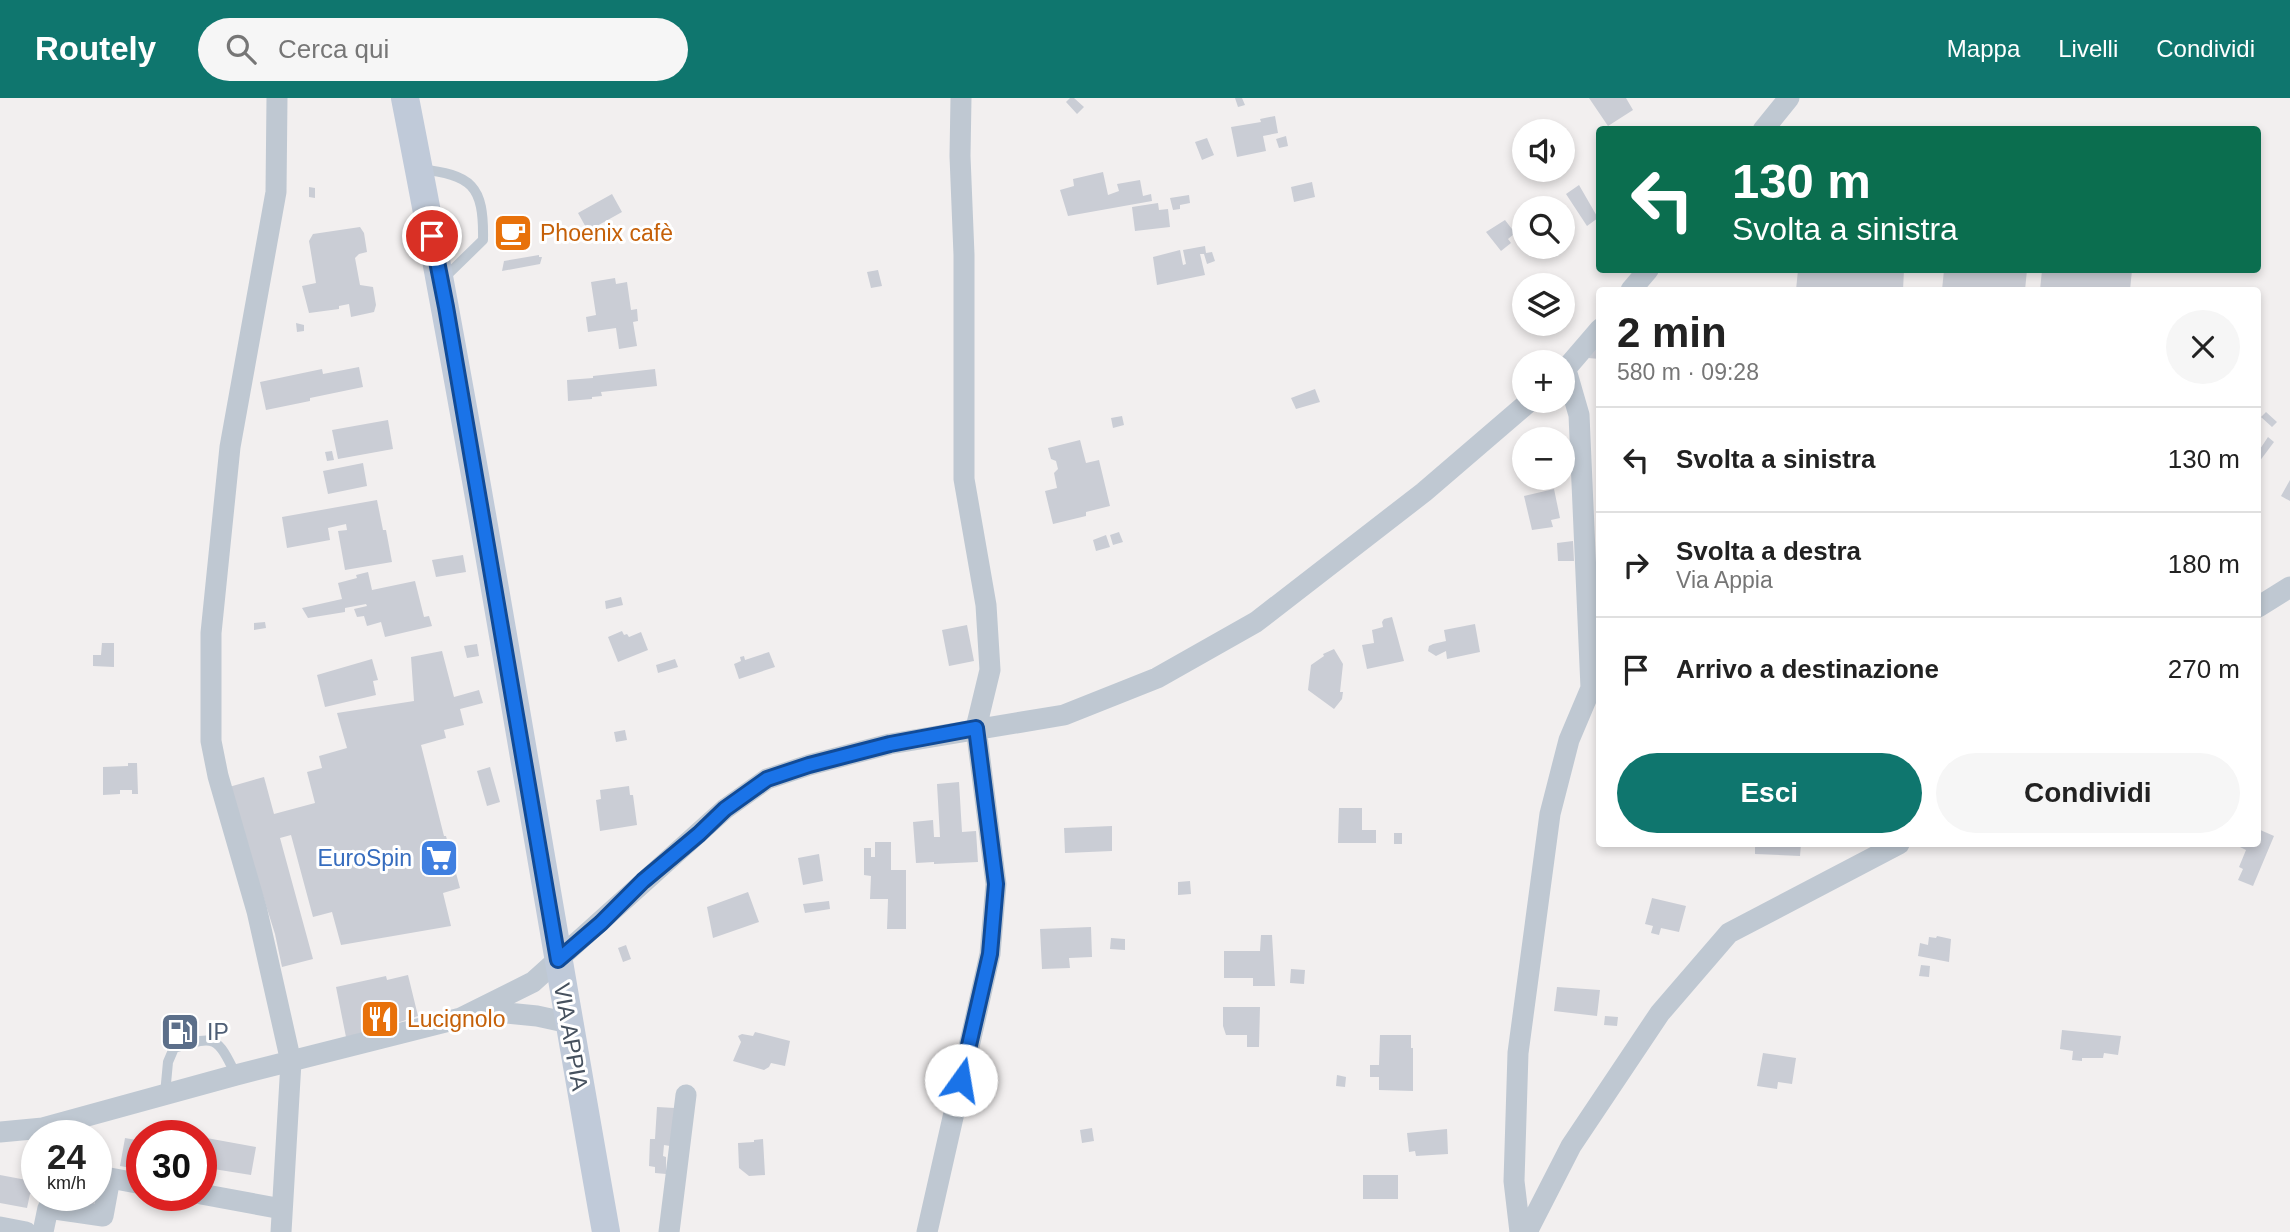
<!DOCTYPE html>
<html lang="it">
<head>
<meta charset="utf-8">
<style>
  body { margin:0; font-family:Arial,sans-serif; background:#f6f6f6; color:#222; height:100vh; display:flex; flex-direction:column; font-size:26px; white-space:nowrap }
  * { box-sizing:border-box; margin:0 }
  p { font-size:23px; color:#767676 }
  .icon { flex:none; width:38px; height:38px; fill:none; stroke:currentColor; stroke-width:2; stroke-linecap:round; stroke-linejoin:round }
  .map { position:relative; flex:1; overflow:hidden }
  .side { position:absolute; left:1596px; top:189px; width:665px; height:560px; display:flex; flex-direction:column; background:#fff; border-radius:7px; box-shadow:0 4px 10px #0003 }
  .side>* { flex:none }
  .guide { position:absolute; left:1596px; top:28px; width:665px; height:147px; border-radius:7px; box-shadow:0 4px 10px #0003; background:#0b6e4f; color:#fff; overflow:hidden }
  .controls { position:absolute; left:1512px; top:21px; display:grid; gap:14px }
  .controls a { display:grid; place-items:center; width:63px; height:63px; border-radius:50%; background:#fff; box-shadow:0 4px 10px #0003; font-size:35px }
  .speed { position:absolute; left:21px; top:1022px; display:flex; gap:14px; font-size:35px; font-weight:700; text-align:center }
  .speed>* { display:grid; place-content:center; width:91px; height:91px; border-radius:50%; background:#fff; box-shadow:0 4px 10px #0003; line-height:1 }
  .speed small { font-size:18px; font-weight:400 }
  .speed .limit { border:10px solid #d22; background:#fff; color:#111 }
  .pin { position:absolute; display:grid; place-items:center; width:60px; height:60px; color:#fff; margin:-30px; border:4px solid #fff; border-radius:50%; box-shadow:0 2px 7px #0007 }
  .me { position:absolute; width:77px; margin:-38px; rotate:13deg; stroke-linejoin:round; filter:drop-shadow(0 0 5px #0008) }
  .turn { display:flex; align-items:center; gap:24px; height:147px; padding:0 21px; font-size:32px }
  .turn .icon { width:91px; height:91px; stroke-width:2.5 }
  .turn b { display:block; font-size:49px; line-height:60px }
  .round { display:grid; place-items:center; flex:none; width:74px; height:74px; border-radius:37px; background:#f6f6f6 }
  .summary { display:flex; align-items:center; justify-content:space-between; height:119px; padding:0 21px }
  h1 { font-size:42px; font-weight:700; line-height:52px }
  .primary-button { display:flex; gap:14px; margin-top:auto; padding:14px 21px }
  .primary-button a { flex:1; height:80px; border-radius:42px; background:#0f766e; color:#fff; font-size:28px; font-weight:700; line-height:80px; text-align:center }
  .primary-button a+a { background:#f6f6f6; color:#222 }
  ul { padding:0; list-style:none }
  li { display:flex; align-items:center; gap:21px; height:105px; padding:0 21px; border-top:2px solid #e0e0e0 }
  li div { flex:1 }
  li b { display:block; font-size:26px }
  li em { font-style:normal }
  header { display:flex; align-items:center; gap:42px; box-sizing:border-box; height:98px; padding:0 35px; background:#0f766e; color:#fff }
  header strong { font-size:33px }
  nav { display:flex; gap:38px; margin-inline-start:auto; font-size:24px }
  .search { width:490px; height:63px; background:#f6f6f6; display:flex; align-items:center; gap:18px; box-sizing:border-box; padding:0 24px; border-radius:38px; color:#767676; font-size:26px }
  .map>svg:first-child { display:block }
  .building { fill:#cacdd5 }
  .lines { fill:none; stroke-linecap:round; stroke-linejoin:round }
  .service { stroke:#bfc8d2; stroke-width:10 }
  .minor { stroke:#bfc8d2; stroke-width:21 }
  .secondary { stroke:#c0cad9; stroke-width:28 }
  .route-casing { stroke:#114b97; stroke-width:18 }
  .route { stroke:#1a73e8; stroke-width:12 }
  .labels { text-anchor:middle; stroke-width:6; stroke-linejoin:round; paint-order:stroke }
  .food-label { font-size:23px; fill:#c56008; stroke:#fff; text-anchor:start }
  .shop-label { font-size:23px; fill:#366cbe; stroke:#fff; text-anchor:end }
  .service-label { font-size:23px; fill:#4e5e75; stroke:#fff; text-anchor:start }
  .street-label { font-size:23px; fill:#46515e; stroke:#fff }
</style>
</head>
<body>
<header>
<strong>Routely</strong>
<div class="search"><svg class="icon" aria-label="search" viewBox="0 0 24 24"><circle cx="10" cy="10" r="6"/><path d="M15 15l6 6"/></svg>Cerca qui</div>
<nav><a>Mappa</a><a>Livelli</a><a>Condividi</a></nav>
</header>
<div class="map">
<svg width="2290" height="1134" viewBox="0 0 2290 1134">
  <rect width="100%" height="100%" fill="#f2efef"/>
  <path class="building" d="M1070,0H1074L1084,9L1077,16L1066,4Z
    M1235,0H1242L1245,7L1238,9Z
    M1589,0H1626L1633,12L1608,28Z
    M1275,18L1278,35L1263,38L1266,53L1237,59L1231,29L1261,24L1260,21Z
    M1286,38L1288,48L1279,50L1276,41Z
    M1207,40L1214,57L1202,62L1195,44Z
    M1103,74L1108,97L1119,93L1117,86L1140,82L1143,98L1151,96L1152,103L1068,118L1060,92L1074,88L1073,81Z
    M1312,84L1315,99L1294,104L1291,89Z
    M1579,87L1598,120L1587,128L1566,96Z
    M309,89L315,90V100L309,99Z
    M612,96L622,114L588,133L578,115Z
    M1189,97L1190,105L1180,107V111L1173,112L1170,100Z
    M1158,105L1159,112L1168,111L1170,129L1135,133L1132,109Z
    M1505,122L1515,135L1508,141L1511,145L1501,153L1486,134Z
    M360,129L364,135L367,154L359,156L355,160L360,187L373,189L376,207L374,214L351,219L349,206L339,208V211L309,215L302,188L316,185L309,143L313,136Z
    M1205,148L1206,155L1212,154L1215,163L1207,166L1204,156H1200L1205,177L1157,187L1153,159L1180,152L1183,167L1186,166L1183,152Z
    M539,157V159H542L540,166L502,173L504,163Z
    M878,172L882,188L871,190L867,174Z
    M1798,172H1904L1903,192H1796Z
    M1944,172H2027L2025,192H1942Z
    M2042,172H2132L2130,192H2040Z
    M615,180L616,186L627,184L631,212L637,211L638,223L633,224L637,248L619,251L616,230L588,234L586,219L596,217L591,184Z
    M296,225L304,227V233L297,234Z
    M1600,247V261L1588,260Z
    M359,269L363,289L310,300V303L266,312L260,284L322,271L323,276Z
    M655,271L657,288L601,294L602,298L592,299V301L568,303L567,282L593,280V278Z
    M1315,291L1320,304L1296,311L1291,300Z
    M2266,314L2277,324L2272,329L2261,319Z
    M1122,318L1124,327L1113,330L1111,320Z
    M388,322L393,351L338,361L332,332Z
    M2268,339L2274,344L2259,364L2258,363V354Z
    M1080,342L1086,365L1099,362L1110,408L1086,414V418L1053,426L1045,393L1057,390L1054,375L1058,371L1056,363L1051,361L1048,350Z
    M332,353L334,362L327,363L325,354Z
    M363,365L367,388L328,396L323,373Z
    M2290,382V403L2281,398Z
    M1554,391L1560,420L1551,422L1553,429L1532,432L1524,398Z
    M377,402L383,432H386L392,464L345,472L338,433L347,432L346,426L328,430L330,442L287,450L282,419Z
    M1119,434L1123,444L1113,447L1110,437Z
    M1106,437L1110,449L1096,453L1093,442Z
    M1573,443L1574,463H1558L1557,445Z
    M463,457L466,474L436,479L432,462Z
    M368,474L372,492L415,483L424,519L429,518L432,528L385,539L381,524L367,528L364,518L357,519L354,511L367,508L366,506L345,510V514L308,520L302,510L342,501L338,485L357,480L356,477Z
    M621,499L623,507L606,511L605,503Z
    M1392,519L1404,563L1367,571L1362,547L1374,545L1372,532L1383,529L1382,524L1384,521Z
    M265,524L266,530L254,532V525Z
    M1475,526L1480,554L1447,561L1446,553L1436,558L1428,553L1429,548L1433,546L1446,543L1444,532Z
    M967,527L974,563L949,568L942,532Z
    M622,533L624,537L627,536L629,539L641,534L648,552L618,564L608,539Z
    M102,545H114V569L93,568V557H101Z
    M477,546L479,558L467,560L464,548Z
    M1334,551L1343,566L1340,594H1343L1342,601L1334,611L1308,592L1311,567L1324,558L1323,556Z
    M442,553L454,599L479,592L483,605L460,611L464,627L444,632L446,640L421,647L444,738H446L460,790L443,795L451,828L341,847L332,814L313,819L291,737L280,740L313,861L282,869L275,836L229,689L264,679L274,716L315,705L307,674L322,670L319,658L347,650L337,615L414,603L411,559Z
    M769,554L775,569L739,581L734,566L741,563L740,559L744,558L745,562Z
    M372,561L378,582L373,583L376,597L325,609L317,577Z
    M675,561L678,569L658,575L656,567Z
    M625,632L627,642L616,644L614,634Z
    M128,665H137L138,696H132V692H120V696L103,697V669L128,668Z
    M490,669L500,704L487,708L477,673Z
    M959,684L962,734L976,733L978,764L934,766V764L916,765L913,724L933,722L934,739H940L937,686Z
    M629,688L630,697H633L637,727L600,733L596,702L601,701L600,692Z
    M1339,710H1362V732H1376V745H1338Z
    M1112,728V753L1065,755L1064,730Z
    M2258,731L2274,738L2253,788L2238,782L2243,771L2239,769L2246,752L2240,749L2242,746H2258Z
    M1394,735H1402V746H1394Z
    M875,744H891V772H906V831H887L888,801H870L871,778L864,777V750H871V759H875Z
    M1755,746H1801L1800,758L1755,756Z
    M819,756L823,783L803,787L798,760Z
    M1190,783L1191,796L1178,797V784Z
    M748,794L759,824L713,840L707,809Z
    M1652,800L1686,808L1679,834L1661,830L1659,837L1651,835L1653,828L1645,826Z
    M829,803L830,811L805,815L803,806Z
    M1091,829L1092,859L1069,860L1070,870L1042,871L1040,831Z
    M1261,837H1272L1275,888H1253V880H1224V853H1260Z
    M1937,838L1951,841L1949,864L1918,858L1920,845L1928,847L1929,839L1936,840Z
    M1111,840L1125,841V852L1110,851Z
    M626,847L631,861L623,864L618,850Z
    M1921,867L1930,868L1929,879L1919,878Z
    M1291,871L1305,872L1304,886L1290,885Z
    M408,877L418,918L382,930L346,939L336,889L386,878L387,882Z
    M1557,889L1600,892L1597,918L1554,913Z
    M1223,909H1260L1259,949H1247V937H1226L1223,928Z
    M1605,918L1618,919L1617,928L1604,927Z
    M2062,932L2121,938L2118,957L2104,955L2103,960H2082V963L2072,962L2073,953L2060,951Z
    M755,934L790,943L785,968L771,965L769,969L764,972L733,963L741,944L738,938L742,936L753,938Z
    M1380,937H1411V950H1413V993L1379,992V979H1370V967H1379Z
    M1763,955L1796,960L1792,986L1778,984L1777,991L1757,988Z
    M1337,977L1346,979L1345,989L1336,988Z
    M657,1009L675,1010L670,1048L664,1047L663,1058L666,1059V1076L655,1075V1069L649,1068L650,1041H655Z
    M1092,1030L1094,1043L1082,1045L1080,1032Z
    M1447,1031L1448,1056L1416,1058L1415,1053L1409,1054L1407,1035Z
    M201,1039L256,1049L251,1077L201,1069Z
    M125,1040L142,1043V1072L120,1068Z
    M763,1041L765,1077L749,1078L739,1070L738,1045L754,1044V1042Z
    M35,1066L37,1097L30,1096L27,1110L0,1105V1077L32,1083Z
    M1363,1077H1398V1101H1363Z
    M45,1097H96L94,1108Z"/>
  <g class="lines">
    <path class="service" d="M419,71C472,77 484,87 483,142L443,181
      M165,996L168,964L174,950C215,938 216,936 236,977"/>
    <path class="minor" d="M277,0L276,94L230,349L211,535V643L218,678L257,813L291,964L281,1134
      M1763,32L1789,0
      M1631,192L1648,172
      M1563,274L1600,231
      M2258,509L2290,489
      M461,920L533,884L725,711L767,681L809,667L890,646L1064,617L1157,580L1256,524L1424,394L1530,303
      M0,1034L43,1030L236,977L461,920L507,915L537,918L569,925
      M201,1096L282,1111
      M0,1129L26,1134
      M43,1134L48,1110L103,1118L110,1080L142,1086
      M669,1134L686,997
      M927,1134L990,856L996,786L976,630L990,572L986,507L964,381V157L960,58L961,0
      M1520,1134L1514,1083L1518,955L1550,716L1569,642L1591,590L1579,317L1566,272
      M1527,1134L1571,1048L1660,915L1729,835L1899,746"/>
    <path class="secondary" d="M405,0C479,377 539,756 606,1134"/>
  </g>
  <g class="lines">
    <g class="route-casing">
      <path id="route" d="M432,138L446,209L558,862L601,825L643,783L699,736L725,711L767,681L809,667L890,646L976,630L996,786L990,856L961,982"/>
    </g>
    <use href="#route" class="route"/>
  </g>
  <defs>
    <g id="cafe-square" transform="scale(2.0125)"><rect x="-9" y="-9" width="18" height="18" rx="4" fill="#e8710a" stroke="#fff"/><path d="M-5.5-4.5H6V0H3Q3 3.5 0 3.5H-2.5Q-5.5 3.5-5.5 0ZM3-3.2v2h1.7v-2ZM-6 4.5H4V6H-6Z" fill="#fff"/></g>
    <g id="supermarket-square" transform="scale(2.0125)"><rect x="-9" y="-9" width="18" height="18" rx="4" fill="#3f7fe0" stroke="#fff"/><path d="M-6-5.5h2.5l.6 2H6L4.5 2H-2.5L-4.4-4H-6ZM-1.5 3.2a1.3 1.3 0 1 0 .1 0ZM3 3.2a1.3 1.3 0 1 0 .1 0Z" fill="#fff"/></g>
    <g id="restaurant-square" transform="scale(2.0125)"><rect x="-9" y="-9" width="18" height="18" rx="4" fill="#e8710a" stroke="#fff"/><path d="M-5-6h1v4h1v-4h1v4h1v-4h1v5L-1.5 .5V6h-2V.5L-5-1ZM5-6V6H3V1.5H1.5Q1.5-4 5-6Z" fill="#fff"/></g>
    <g id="fuel-square" transform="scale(2.0125)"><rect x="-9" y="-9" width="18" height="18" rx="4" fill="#5c6f8a" stroke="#fff"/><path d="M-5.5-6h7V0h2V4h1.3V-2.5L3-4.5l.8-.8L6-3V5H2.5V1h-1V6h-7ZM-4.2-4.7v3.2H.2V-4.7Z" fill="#fff"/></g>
  </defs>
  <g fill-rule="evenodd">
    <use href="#cafe-square" x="513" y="135"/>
    <use href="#supermarket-square" x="439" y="760"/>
    <use href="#restaurant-square" x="380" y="921"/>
    <use href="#fuel-square" x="180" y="934"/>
  </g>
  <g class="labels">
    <g class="food-label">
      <text x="540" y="143">Phoenix cafè</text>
      <text x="407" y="929">Lucignolo</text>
    </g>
    <g class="shop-label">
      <text x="412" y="768">EuroSpin</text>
    </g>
    <g class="service-label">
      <text x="207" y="942">IP</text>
    </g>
    <g class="street-label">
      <text transform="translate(571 939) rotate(80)" y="8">VIA APPIA</text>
    </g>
  </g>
</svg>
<div class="controls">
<a><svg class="icon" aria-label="sound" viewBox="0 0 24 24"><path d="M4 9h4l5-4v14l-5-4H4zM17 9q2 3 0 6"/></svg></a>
<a><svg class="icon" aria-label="search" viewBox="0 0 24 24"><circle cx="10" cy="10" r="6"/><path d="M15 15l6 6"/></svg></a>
<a><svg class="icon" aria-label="layers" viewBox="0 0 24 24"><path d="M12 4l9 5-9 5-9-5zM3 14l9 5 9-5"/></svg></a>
<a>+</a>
<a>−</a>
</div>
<div class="speed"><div>24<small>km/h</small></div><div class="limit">30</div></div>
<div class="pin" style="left:432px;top:138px;background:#d93025"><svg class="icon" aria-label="arrive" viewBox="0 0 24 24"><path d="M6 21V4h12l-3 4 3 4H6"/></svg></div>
<svg class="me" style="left:961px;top:982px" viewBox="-20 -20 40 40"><circle r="19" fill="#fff"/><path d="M0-13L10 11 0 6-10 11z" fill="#1a73e8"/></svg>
<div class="guide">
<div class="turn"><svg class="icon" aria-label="left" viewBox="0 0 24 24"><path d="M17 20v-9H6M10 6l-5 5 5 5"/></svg><div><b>130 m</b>Svolta a sinistra</div></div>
</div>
<section class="side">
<div class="summary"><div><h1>2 min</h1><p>580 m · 09:28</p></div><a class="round"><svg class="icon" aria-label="close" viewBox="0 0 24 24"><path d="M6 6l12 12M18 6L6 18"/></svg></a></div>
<ul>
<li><svg class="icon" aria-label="left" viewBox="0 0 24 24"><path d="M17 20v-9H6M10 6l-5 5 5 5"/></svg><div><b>Svolta a sinistra</b></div><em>130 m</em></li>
<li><svg class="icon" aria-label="right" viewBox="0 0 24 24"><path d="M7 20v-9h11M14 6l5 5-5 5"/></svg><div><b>Svolta a destra</b><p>Via Appia</p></div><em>180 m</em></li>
<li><svg class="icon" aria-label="arrive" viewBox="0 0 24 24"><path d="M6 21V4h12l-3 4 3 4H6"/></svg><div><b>Arrivo a destinazione</b></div><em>270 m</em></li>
</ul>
<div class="primary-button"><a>Esci</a><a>Condividi</a></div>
</section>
</div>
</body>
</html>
